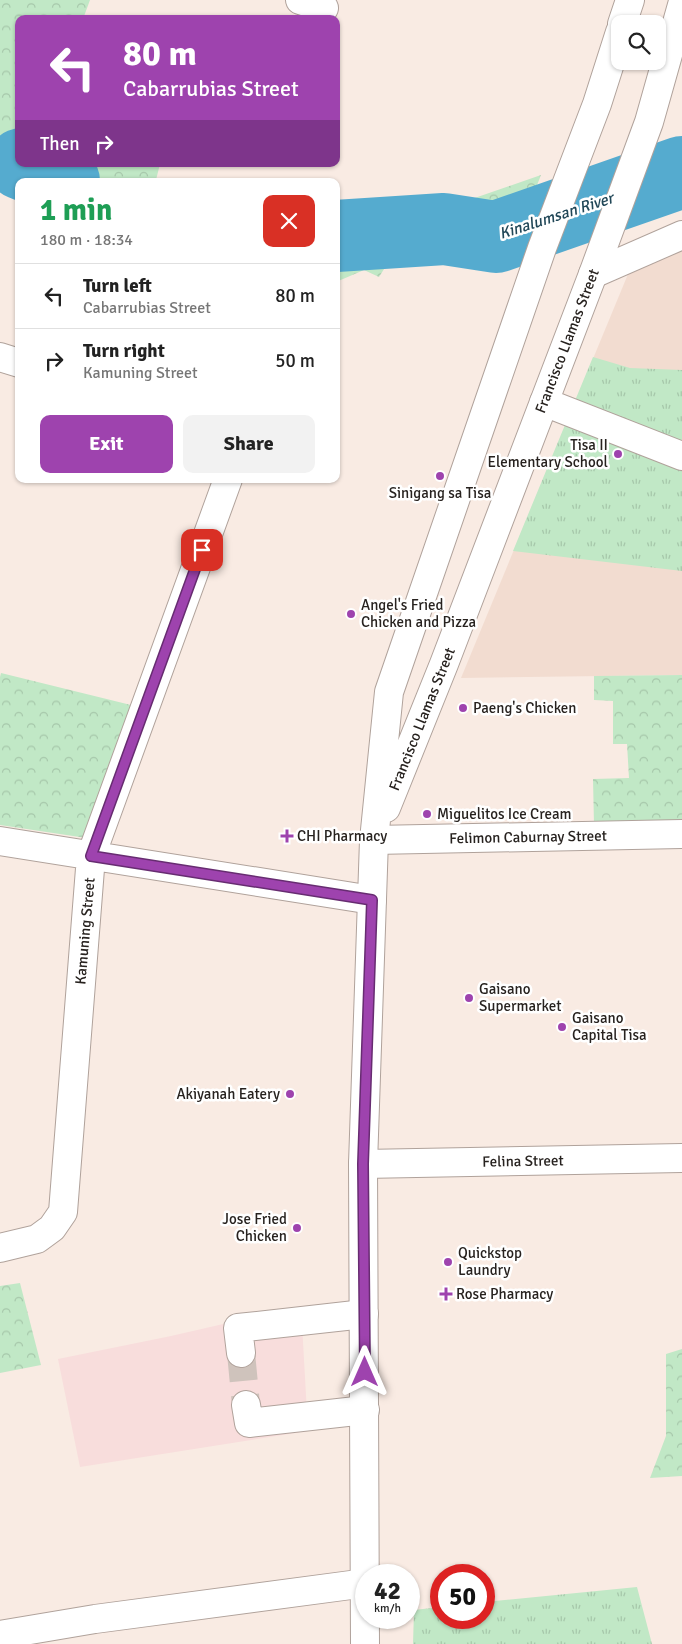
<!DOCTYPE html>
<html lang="en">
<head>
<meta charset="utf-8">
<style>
  body { margin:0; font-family:Signika,sans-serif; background:#f2f2f2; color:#222; height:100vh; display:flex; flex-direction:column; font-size:19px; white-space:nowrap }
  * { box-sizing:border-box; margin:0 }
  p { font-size:16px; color:#767676 }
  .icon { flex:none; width:28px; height:28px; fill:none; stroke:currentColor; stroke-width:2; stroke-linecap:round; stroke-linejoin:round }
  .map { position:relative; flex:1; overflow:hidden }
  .panel { position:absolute; left:15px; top:178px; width:325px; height:305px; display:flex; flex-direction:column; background:#fff; border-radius:10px; box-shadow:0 1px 4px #0004 }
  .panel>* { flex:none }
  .top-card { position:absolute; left:15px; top:15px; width:325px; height:152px; border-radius:10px; box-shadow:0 1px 4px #0004; background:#9e43ae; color:#fff; overflow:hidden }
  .fabs { position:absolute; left:611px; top:15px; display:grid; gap:10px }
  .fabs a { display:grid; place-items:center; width:55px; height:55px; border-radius:10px; background:#fff; box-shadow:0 1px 4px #0004; font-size:25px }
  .speed { position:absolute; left:355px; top:1564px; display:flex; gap:10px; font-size:25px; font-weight:700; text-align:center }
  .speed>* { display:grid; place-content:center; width:65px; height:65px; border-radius:50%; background:#fff; box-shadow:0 1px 4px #0004; line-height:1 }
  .speed small { font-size:12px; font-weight:400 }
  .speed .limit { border:8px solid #d22; background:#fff; color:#111 }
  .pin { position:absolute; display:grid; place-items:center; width:42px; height:42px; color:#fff; margin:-21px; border-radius:10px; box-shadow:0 2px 8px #0006 }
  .me { position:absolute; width:55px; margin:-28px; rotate:0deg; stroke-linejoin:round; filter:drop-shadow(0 0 4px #0008) }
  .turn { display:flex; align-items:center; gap:18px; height:105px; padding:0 25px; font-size:22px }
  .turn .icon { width:65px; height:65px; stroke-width:2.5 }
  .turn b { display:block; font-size:35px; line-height:42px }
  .then { display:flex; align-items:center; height:48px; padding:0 25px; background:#0003; gap:10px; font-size:19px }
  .round { display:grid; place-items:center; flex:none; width:52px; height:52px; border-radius:10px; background:#f2f2f2 }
  .overview { display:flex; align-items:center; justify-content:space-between; height:85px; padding:0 25px }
  h1 { font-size:30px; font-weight:700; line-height:38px; color:#1e9e55 }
  .primary-button { display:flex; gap:10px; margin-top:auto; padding:10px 25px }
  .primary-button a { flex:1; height:58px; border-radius:10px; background:#9e43ae; color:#fff; font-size:20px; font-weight:700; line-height:58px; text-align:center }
  .primary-button a+a { background:#f2f2f2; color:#222 }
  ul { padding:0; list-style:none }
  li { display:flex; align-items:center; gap:15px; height:65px; padding:0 25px; border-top:1px solid #e0e0e0 }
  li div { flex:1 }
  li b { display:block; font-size:19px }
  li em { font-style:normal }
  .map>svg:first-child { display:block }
  .commercial { fill:#f8dddc }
  .built { fill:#f2dcd0 }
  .grass { fill:url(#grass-tufts) }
  .forest { fill:url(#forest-crowns) }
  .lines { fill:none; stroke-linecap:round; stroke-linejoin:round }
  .river { stroke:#55abcf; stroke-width:72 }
  .minor-tunnel { stroke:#cfc3bc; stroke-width:28; stroke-dasharray:28 14; stroke-linecap:butt }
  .minor-casing { stroke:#b0a29b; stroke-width:30 }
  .major-casing { stroke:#b0a29b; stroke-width:30 }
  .minor { stroke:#fff; stroke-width:28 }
  .major { stroke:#fff; stroke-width:28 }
  .route-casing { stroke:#672c71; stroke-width:12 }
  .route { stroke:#9e43ae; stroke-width:9 }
  .poi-dot { fill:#9e43ae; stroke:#fff; stroke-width:2 }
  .labels { text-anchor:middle; stroke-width:5; stroke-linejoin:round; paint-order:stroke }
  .street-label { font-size:15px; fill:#27221f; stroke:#fff }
  .poi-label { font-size:15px; fill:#27221f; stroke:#fff; text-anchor:start }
  .water-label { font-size:16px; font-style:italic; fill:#214757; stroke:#fff }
</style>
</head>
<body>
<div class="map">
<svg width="682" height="1644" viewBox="0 0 682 1644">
  <defs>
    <pattern id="grass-tufts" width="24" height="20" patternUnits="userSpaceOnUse" patternTransform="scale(1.25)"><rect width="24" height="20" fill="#c1e8c6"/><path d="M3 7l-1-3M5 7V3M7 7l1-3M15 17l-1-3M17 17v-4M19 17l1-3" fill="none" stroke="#a6c7aa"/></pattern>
    <pattern id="forest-crowns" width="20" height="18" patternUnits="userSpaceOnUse" patternTransform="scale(1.25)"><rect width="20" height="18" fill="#c1e8c6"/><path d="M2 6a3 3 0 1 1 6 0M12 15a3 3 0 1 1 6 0" fill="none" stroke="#a6c7aa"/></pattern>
  </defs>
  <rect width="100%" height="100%" fill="#f9ebe3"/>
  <path class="commercial" d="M301,1306L308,1431L80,1467L58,1359L171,1336Z"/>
  <path class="built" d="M682,243V675L461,678L633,262Z"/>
  <path class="grass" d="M593,357L630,368L682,370V571L513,551Z
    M637,1587L652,1644H413L414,1610L441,1607V1618H484V1602Z"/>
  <path class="forest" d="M0,0H90L83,19H19V164H160L156,180L161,181H20L0,171Z
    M541,175L515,241L489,236L474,246L467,244H400L379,277L364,270L336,282V216L437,211Z
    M1,673L135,706L93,839L0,825V677Z
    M682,675V823L594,825L593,779L629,778L627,744H613V701L594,700V676Z
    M20,1283L41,1365L0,1373V1286Z
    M682,1349V1476L650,1478L666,1436V1354Z"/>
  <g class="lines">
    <path class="river" d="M22,164L64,181
      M336,236L444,229L496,237L682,172"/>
    <path class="minor-tunnel" d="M241,1353L246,1405"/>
    <g class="minor-casing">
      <path id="minor" d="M300,0L324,8
        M593,274L682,235
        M0,357L19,363
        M544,402L682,456
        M374,840L682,834
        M0,841L372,900
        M363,1164L682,1158
        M0,1248L37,1239L52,1228L63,1212L91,856L228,479
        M241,1353L238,1328L364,1314
        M246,1405L249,1423L365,1410
        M0,1635L95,1619L366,1583"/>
    </g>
    <g class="major-casing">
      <path id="major" d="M622,24L630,0
        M386,808L444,664L593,274L649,122L682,5
        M365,1644L363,1164L374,840L389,692L542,248L597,104L620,32"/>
    </g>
    <use href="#minor" class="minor"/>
    <use href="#major" class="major"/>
  </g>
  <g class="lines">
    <g class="route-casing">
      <path id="route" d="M202,550L91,856L372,900L363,1164L365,1372"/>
    </g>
    <use href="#route" class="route"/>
  </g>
  <g class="poi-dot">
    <circle cx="618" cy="454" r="5"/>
    <circle cx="440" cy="476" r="5"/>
    <circle cx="351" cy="614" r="5"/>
    <circle cx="463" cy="708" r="5"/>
    <circle cx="427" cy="814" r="5"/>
    <path d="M284.5 828.5h5v5h5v5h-5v5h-5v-5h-5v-5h5z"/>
    <circle cx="469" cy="998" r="5"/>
    <circle cx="562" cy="1027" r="5"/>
    <circle cx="290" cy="1094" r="5"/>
    <circle cx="297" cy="1228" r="5"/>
    <circle cx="448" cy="1262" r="5"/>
    <path d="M443.5 1286.5h5v5h5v5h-5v5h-5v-5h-5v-5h5z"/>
  </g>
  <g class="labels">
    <g class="street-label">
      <text transform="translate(567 341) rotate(-69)" y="5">Francisco Llamas Street</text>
      <text transform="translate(422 719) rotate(-68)" y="5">Francisco Llamas Street</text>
      <text transform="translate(528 837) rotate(-1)" y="5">Felimon Caburnay Street</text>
      <text transform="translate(85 931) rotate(-85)" y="5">Kamuning Street</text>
      <text transform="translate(523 1161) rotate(-1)" y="5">Felina Street</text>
    </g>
    <g class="poi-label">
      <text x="608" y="450" text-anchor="end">Tisa II<tspan x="608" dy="17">Elementary School</tspan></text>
      <text x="440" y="498" text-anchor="middle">Sinigang sa Tisa</text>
      <text x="361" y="610">Angel's Fried<tspan x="361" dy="17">Chicken and Pizza</tspan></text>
      <text x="473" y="713">Paeng's Chicken</text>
      <text x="437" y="819">Miguelitos Ice Cream</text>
      <text x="297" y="841">CHI Pharmacy</text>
      <text x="479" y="994">Gaisano<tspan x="479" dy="17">Supermarket</tspan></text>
      <text x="572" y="1023">Gaisano<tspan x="572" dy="17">Capital Tisa</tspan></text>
      <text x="280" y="1099" text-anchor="end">Akiyanah Eatery</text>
      <text x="287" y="1224" text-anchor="end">Jose Fried<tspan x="287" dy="17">Chicken</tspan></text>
      <text x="458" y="1258">Quickstop<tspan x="458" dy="17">Laundry</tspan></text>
      <text x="456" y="1299">Rose Pharmacy</text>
    </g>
    <g class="water-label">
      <text transform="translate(556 215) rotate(-18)" y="6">Kinalumsan River</text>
    </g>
  </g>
</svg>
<div class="fabs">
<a><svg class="icon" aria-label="search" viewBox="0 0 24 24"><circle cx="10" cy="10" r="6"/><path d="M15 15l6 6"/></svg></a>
</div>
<div class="speed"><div>42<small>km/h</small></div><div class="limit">50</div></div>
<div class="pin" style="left:202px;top:550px;background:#d93025"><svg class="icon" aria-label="arrive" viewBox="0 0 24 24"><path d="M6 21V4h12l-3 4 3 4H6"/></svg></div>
<svg class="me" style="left:365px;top:1372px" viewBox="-20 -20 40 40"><path d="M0-17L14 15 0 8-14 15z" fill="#9e43ae" stroke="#fff" stroke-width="4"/></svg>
<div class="top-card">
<div class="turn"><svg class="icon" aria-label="left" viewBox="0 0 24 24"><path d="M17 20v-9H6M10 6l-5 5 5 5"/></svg><div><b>80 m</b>Cabarrubias Street</div></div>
<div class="then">Then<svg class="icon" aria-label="right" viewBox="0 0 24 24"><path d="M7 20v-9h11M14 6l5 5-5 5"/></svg></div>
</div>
<section class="panel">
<div class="overview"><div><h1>1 min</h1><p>180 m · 18:34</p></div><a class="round" style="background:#d93025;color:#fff"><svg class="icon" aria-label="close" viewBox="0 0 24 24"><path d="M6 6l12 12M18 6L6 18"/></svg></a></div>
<ul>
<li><svg class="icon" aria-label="left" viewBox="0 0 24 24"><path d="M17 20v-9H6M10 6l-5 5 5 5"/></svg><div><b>Turn left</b><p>Cabarrubias Street</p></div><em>80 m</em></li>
<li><svg class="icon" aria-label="right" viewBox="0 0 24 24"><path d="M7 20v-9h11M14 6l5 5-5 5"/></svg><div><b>Turn right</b><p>Kamuning Street</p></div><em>50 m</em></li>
</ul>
<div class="primary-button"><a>Exit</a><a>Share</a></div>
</section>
</div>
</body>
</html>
